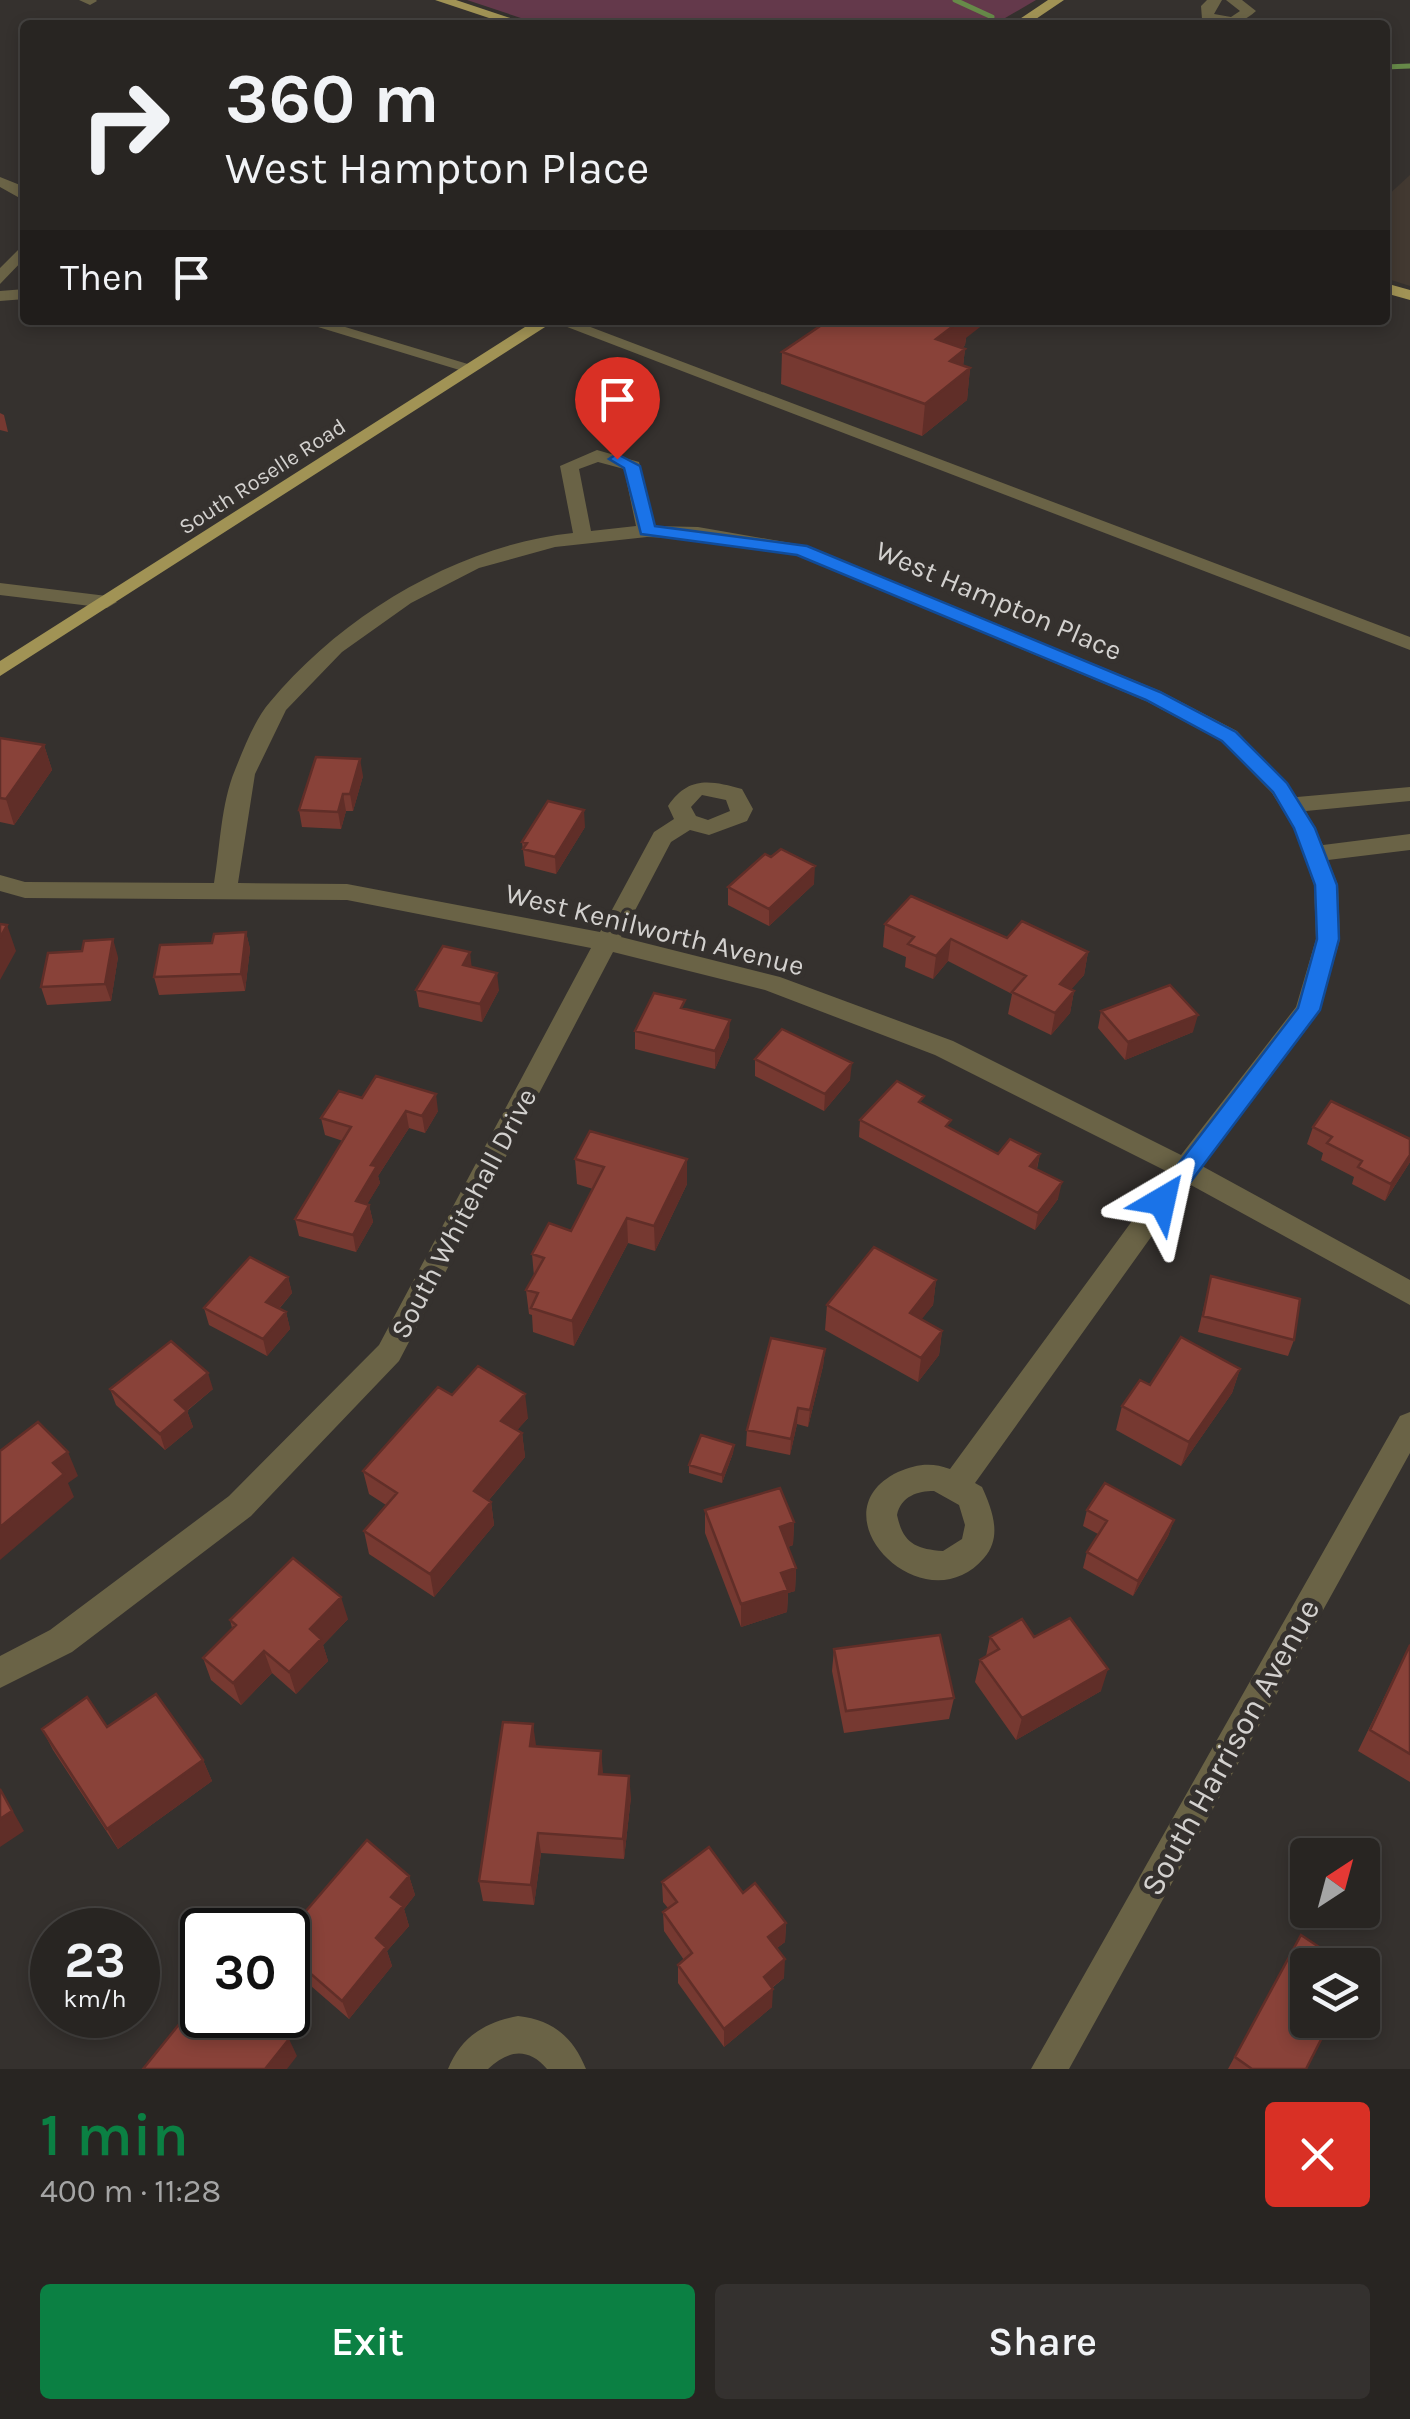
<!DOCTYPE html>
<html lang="en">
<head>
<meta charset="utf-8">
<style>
  body { margin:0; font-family:Karla,sans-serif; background:#34312f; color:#f1f3f6; height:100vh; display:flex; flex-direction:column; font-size:38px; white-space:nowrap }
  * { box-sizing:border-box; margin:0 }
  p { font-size:32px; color:#a5a5a5 }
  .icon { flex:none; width:55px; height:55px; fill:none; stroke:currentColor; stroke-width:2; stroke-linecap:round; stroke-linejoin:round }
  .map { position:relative; height:2069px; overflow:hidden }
  .panel { display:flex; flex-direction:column; background:#282522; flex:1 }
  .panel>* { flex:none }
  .hud { position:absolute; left:20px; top:20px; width:1370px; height:305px; border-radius:10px; box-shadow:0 5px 15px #0003,0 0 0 2px #444240; background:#282522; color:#f1f3f6; overflow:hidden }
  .needle { width:65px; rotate:36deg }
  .buttons { position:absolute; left:1290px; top:1838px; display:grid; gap:20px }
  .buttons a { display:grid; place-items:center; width:90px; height:90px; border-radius:10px; background:#282522; box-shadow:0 5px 15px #0003,0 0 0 2px #444240; font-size:50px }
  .speed { position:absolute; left:30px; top:1908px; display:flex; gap:20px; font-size:50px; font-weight:700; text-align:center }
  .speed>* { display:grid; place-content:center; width:130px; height:130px; border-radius:50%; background:#282522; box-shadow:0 5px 15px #0003,0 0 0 2px #444240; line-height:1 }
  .speed small { font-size:25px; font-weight:400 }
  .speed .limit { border:5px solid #111; border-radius:15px; background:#fff; color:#111 }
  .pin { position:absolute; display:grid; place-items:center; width:85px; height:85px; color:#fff; margin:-102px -42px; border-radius:50% 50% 50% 0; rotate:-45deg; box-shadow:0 0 10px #0007 }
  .pin .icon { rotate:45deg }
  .me { position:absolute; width:110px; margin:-55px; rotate:36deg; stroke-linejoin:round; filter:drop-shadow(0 0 8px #0008) }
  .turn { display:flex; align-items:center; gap:35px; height:210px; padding:0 40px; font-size:45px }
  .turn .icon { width:130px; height:130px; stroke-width:2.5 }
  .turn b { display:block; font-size:70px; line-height:85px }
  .then { display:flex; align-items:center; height:95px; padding:0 40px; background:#0003; gap:20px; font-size:38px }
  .round { display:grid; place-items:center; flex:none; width:105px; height:105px; border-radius:10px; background:#34312f }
  .summary { display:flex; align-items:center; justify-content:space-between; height:170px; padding:0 40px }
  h1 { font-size:60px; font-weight:600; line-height:75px; color:#0b8043 }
  .cta { display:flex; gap:20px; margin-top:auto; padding:20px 40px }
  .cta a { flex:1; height:115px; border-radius:10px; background:#0b8043; color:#fff; font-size:40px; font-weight:600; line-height:115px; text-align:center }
  .cta a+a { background:#34312f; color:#f1f3f6 }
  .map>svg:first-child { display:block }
  .built { fill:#423931 }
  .green { fill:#64394b }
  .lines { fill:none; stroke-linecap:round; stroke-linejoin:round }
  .stream { stroke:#678a49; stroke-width:5 }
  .minor { fill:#6a6346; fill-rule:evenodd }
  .major { fill:#a19355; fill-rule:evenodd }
  .wall { fill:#763931 }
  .shaded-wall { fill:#602e28 }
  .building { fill:#894239; stroke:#602e28; stroke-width:2.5 }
  .route { fill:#1a73e8; stroke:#114b97; stroke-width:2.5 }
  .labels { text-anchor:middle; stroke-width:10; stroke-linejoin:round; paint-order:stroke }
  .far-street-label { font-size:22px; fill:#d3d1cf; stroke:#35312e }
  .street-label { font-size:28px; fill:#d3d1cf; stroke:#35312e }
  .near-street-label { font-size:32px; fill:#d3d1cf; stroke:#35312e }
</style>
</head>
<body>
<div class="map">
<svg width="1410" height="2069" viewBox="0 0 1410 2069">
  <rect width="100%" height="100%" fill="#35312e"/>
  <path class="built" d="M1410,175V286L1385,278V198Z"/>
  <path class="green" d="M467,0H1036L993,25H542Z"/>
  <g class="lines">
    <path class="stream" d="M955,0L992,17
      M1385,67L1410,66"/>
    <path class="minor" d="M79,0H96L97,1L90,5Z
      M1207,0H1222L1214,14L1231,17L1240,11L1226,0H1242L1256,11C1237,28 1225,24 1202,19L1201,6Z
      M0,177L25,187V201L0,187Z
      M25,243V258L0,284V268Z
      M25,289V299L0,301V291Z
      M295,320H322L481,368L466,372Z
      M549,320H572L1410,637V650Z
      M597,450L639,462L655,526L698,527L808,546L1160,691L1237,731L1297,797L1410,787V801L1306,811L1323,845L1410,834V850L1328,860L1338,885L1340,939L1320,1010L1202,1166L1410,1280V1305L1189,1184L975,1483L982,1487C992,1509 1003,1537 984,1558C924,1628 811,1514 898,1472C916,1464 932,1462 950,1469L1168,1172L935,1055L765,990L613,952L399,1361L251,1516L72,1652L0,1688V1656L50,1630L229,1496L379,1345L591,948L347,900L25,898L0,891V875L25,882L214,883C220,848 221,803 235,770C244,748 255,719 270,702C343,614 459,545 573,533L560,466ZM598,462L624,469L636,526L591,531L579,469ZM647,537L698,539L796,555L1146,701L1221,741L1272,793L1294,828L1314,885L1316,939L1296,1007L1181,1155L953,1041L780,977L621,937L671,842L690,830L709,835L747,821L753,809L742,789C710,780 688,776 668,806L674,819L654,832L600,932L347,884L238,883L255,774L286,710L342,652L411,603L479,568L555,547ZM702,795L726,800L730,811L708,820L696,816L691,807ZM934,1491L959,1505L965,1525L962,1539L943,1551C915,1549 903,1543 897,1515C901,1496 918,1491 934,1491Z
      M0,583L107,596L117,602L107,608L0,595Z
      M1410,1412V1453L1069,2069H1031L1400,1416Z
      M518,2016C553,2020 573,2037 586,2069H547C528,2047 508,2050 488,2069H448C461,2037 485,2022 518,2016Z"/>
    <path class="major" d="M435,0H456L531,25H510Z
      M1048,0H1064L1027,25H1011Z
      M1385,283L1410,290V300L1385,293Z
      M536,320H556L0,676V661Z"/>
  </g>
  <path class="wall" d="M966,338L965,345L962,348L965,349L963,366L970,368L967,400L922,436L781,384L782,352Z
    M0,413L4,415L8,432L0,430Z
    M0,738L44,745L52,770L14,825L0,822Z
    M363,776L353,811H346L341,829L302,827L299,810Z
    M585,827L556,874L525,866L522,842Z
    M814,884L769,926L728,905V887Z
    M885,924L1088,952L1084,975L1071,989L1074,991L1070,1013L1051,1035L1008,1014L1012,994L948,961L933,979L905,967L906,957L883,947Z
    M246,932L250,949L245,991L159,995L154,977Z
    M118,957L111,1001L47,1005L41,987Z
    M472,967L499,990L482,1022L419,1007L416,990Z
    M685,1009L729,1037L715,1069L635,1049V1031Z
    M1101,1011L1193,1032L1125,1060L1098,1028Z
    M755,1059L850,1080L824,1111L755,1076Z
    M362,1098L438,1111L425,1133L409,1128L378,1176L380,1183L367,1204L369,1205L373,1222L356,1252L299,1236L295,1219L343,1141L325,1135L321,1118Z
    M923,1105L950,1128L998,1154H1040L1037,1169L1058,1199L1035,1230L859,1137L860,1120Z
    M1313,1127L1410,1139V1162L1385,1201L1352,1184L1354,1177L1321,1160L1323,1153L1307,1144Z
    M575,1159H687V1184L655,1251L628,1243L574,1346L533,1332L532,1315L529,1314L526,1290L534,1276L532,1254L571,1231L593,1189L577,1184Z
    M1211,1276L1294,1340L1288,1356L1198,1332Z
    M288,1277L292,1293L279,1309L286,1312L290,1329L267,1356L209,1325L204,1308Z
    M936,1280L933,1305L921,1319L942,1331L939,1355L918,1382L825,1330L827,1305Z
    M825,1349L823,1366L808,1427L797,1424L790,1455L746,1446L747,1430Z
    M1240,1369L1232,1393L1181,1466L1116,1430L1122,1406L1150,1385Z
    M110,1389H213L187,1411L193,1427L165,1450L116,1405Z
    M452,1395L528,1418L517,1430L522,1433L525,1457L489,1500L491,1502L494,1525L434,1597L369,1554L364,1531L386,1505L369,1494L363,1471Z
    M734,1445L733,1453L722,1483L689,1473V1465Z
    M705,1510L794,1522L793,1545L788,1547L796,1568L795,1591L788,1593L787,1612L741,1627L705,1533Z
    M1087,1510L1174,1520L1168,1536L1133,1596L1083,1568L1087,1552L1098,1534L1083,1526Z
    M348,1619L323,1645L328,1661L296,1694L272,1673L241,1705L211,1680L203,1658L232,1628L230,1620Z
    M990,1637H1034L1101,1691L1016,1740L975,1682L980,1660L986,1656Z
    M1410,1644V1782L1358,1751Z
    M834,1649L954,1698L949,1719L844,1733L832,1671Z
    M107,1727L203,1760L212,1781L118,1849L53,1750L42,1729Z
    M603,1774L631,1797L624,1859L541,1853L534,1905L483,1901L479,1881Z
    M409,1876L415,1895L404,1909L409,1926L387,1951L392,1966L349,2019L288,1966V1932Z
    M662,1882L743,1893L786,1923L785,1942L777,1948L784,1978L772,1988V2007L724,2047L678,1983V1965L684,1960L664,1931L663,1912L668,1908L663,1902Z
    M1301,1935L1306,2069H1228L1290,1954Z"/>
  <path class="shaded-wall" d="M961,320H989L966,338L965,345L933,370L936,339Z
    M965,349L962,374L970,368L967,400L922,436L925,404L950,361Z
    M44,745L52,770L14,825L6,799Z
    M360,759L363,776L353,811L350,794Z
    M343,794L346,811L341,829L338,812Z
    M584,810L585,827L556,874L555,857Z
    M815,866L814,884L769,926V909Z
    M7,925L16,951L0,980V938Z
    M246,932L250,949L245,991L241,974Z
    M113,939L118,957L111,1001L105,984Z
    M951,939L948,961L933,979L936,956Z
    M470,952L472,970L463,965Z
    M1088,952L1084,975L1056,1007L1060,984Z
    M497,973L499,990L482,1022L480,1004Z
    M1074,991L1070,1013L1051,1035L1055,1013Z
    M1198,1015L1193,1032L1125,1060L1128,1042Z
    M730,1020L729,1037L715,1069V1051Z
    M852,1063L850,1080L824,1111L825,1094Z
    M436,1094L438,1111L425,1133L422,1116Z
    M406,1111L409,1128L378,1176L380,1183L359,1218L356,1201L371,1165Z
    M1040,1154L1036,1171L1030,1166Z
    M1410,1155V1162L1385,1201L1391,1184Z
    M687,1159V1184L655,1251L654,1226Z
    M1062,1182L1058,1199L1035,1230L1038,1213Z
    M369,1205L373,1222L356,1252L353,1235Z
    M627,1218L628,1243L574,1346L572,1321Z
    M288,1277L292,1293L270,1319L266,1302Z
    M936,1280L933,1305L907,1338L910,1313Z
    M286,1312L290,1329L267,1356L263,1339Z
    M942,1331L939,1355L918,1382L921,1358Z
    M825,1349L823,1366L808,1427L810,1410Z
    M1240,1369L1232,1393L1181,1466L1189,1442Z
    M208,1373L213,1389L180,1416L175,1400Z
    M525,1394L528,1418L504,1445L501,1421Z
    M798,1408L797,1424L790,1455L791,1439Z
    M187,1411L193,1427L165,1450L160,1434Z
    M522,1433L525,1457L477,1514L474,1491Z
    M734,1445L733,1453L722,1483V1475Z
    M68,1452L78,1476L68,1483L74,1497L0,1560V1527L53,1463Z
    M491,1502L494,1525L434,1597L430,1574Z
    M1174,1520L1168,1536L1133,1596L1138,1581Z
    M794,1522L793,1545L778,1550L780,1527Z
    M796,1568L795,1591L788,1593L787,1612L741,1627V1604L781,1573Z
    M341,1597L348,1619L323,1645L328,1661L296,1694L289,1672L310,1629Z
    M264,1651L272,1673L241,1705L233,1683Z
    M1108,1669L1101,1691L1016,1740L1022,1718Z
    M533,1724L536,1745L533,1767L530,1746Z
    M601,1751L603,1772L601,1795L599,1774Z
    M203,1760L212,1781L118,1849L107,1829Z
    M629,1776L631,1797L624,1859L623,1839Z
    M0,1788L24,1831L0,1847Z
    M538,1833L541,1853L534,1905L531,1885Z
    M409,1876L415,1895L404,1909L409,1926L387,1951L392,1966L349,2019L342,2001L376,1938L391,1897Z
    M786,1923L785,1942L767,1955L768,1937Z
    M785,1959L784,1978L762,1995L764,1977Z
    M773,1989L772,2007L724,2047V2029Z
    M282,2015H287L293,2029L281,2044L273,2026Z
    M289,2039L297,2056L287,2069H265Z"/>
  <path class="building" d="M829,320H961L936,339L965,349L950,361L970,368L925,404L782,352Z
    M0,738L44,745L6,799L0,798Z
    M316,757L360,759L350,794H343L338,812L299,810Z
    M548,801L584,810L555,857L523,849L527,843L522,842Z
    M781,849L815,866L769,909L728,887L765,854L771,857Z
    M911,896L1007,938L1022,921L1088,952L1060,984L1074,991L1055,1013L1012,992L1026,976L951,939L936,956L908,944L914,937L885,924Z
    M0,924L7,925L0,938Z
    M246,932L241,974L154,977L160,945L212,943L214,934Z
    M113,939L105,984L41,987L48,953L82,951L84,941Z
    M443,946L470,952L463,965L497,973L480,1004L416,990Z
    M1170,985L1198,1015L1128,1042L1101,1011Z
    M654,993L685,1000L681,1008L730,1020L715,1051L635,1031Z
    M782,1029L852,1063L825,1094L755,1059Z
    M376,1076L436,1094L422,1116L406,1111L371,1165L377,1166L356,1201L369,1205L353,1235L295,1219L351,1127L321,1118L339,1091L362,1098Z
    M897,1081L924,1096L919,1102L951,1120L946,1126L998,1154L1010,1139L1040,1154L1030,1166L1062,1182L1038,1213L860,1120Z
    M1331,1101L1410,1139V1155L1391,1184L1358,1167L1362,1161L1327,1143L1332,1137L1313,1127Z
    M590,1131L687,1159L654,1226L627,1218L572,1321L531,1308L538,1293L526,1290L544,1258L532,1254L549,1223L571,1231L604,1167L575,1159Z
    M874,1247L936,1280L910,1313L942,1331L921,1358L827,1305Z
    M250,1257L288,1277L266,1302L286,1312L263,1339L204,1308Z
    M1211,1276L1300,1299L1294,1340L1203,1316Z
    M1181,1337L1240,1369L1189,1442L1122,1406L1140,1380L1150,1385Z
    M771,1338L825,1349L810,1410L798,1408L791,1439L747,1430Z
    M171,1341L208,1373L175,1400L187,1411L160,1434L110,1389Z
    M478,1366L525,1394L501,1421L522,1433L474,1491L491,1502L430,1574L364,1531L397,1493L363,1471L438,1387L452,1395Z
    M38,1422L68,1452L53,1463L64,1474L0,1527V1451Z
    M701,1435L734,1445L722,1475L689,1465Z
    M1105,1483L1174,1520L1138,1581L1087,1552L1107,1521L1087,1510Z
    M780,1488L794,1522L780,1527L796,1568L781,1573L788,1590L741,1604L705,1510Z
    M293,1558L341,1597L310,1629L321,1639L289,1672L264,1651L233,1683L203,1658L236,1625L230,1620Z
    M1070,1618L1108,1669L1022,1718L980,1660L999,1649L990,1637L1022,1619L1034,1637Z
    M940,1635L954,1698L846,1711L834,1649Z
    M1410,1645V1754L1370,1730Z
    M156,1694L203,1760L107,1829L42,1729L87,1697L107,1727Z
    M503,1722L533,1724L530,1746L601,1751L599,1774L629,1776L623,1839L538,1833L531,1885L479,1881Z
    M0,1789L12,1811L0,1819Z
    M367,1840L409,1876L391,1897L403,1906L376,1938L386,1947L342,2001L288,1954V1932Z
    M709,1847L743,1893L755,1883L786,1923L768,1937L785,1959L764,1977L773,1989L724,2029L678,1965L692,1953L663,1912L677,1902L662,1882Z
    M1301,1935L1346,1965H1308V2020H1331L1306,2069H1252L1235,2057Z
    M202,1996V2015H282L273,2026L289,2039L265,2069H143Z"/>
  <path class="route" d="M617,454L640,466L655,526L807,546L1160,692L1236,732L1287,783L1315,828L1337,885L1339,939L1320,1010L1171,1208H1153L1150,1201L1298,1008L1317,939L1315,885L1294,828L1273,792L1222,741L1146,700L797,555L641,534L624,468L609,459Z"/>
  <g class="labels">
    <g class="far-street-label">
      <text transform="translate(262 476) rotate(-33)" y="8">South Roselle Road</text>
    </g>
    <g class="street-label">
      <text transform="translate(999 600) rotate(23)" y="10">West Hampton Place</text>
      <text transform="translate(655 929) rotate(14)" y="10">West Kenilworth Avenue</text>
      <text transform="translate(463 1213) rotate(-62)" y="10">South Whitehall Drive</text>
    </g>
    <g class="near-street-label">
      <text transform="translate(1230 1747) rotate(-61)" y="11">South Harrison Avenue</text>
    </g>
  </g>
</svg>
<div class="buttons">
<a><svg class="needle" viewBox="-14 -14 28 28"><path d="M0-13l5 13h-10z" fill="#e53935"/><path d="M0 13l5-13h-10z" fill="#a5a5a5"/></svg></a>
<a><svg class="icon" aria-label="layers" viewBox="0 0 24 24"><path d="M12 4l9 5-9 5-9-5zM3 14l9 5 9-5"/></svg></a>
</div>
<div class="speed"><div>23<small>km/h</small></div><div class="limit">30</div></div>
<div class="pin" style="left:617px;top:459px;background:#d93025"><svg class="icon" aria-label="arrive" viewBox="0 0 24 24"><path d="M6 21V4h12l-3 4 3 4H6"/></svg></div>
<svg class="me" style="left:1162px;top:1201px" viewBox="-20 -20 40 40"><path d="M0-17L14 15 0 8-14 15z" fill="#1a73e8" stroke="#fff" stroke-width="4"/></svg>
<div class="hud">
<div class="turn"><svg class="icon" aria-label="right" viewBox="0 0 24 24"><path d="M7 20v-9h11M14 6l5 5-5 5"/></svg><div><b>360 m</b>West Hampton Place</div></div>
<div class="then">Then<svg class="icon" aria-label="arrive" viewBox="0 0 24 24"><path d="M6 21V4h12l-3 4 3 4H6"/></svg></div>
</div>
</div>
<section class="panel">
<div class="summary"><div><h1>1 min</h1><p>400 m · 11:28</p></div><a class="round" style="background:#d93025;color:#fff"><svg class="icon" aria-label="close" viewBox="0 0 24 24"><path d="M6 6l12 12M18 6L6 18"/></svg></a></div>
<div class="cta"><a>Exit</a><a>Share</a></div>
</section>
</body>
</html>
